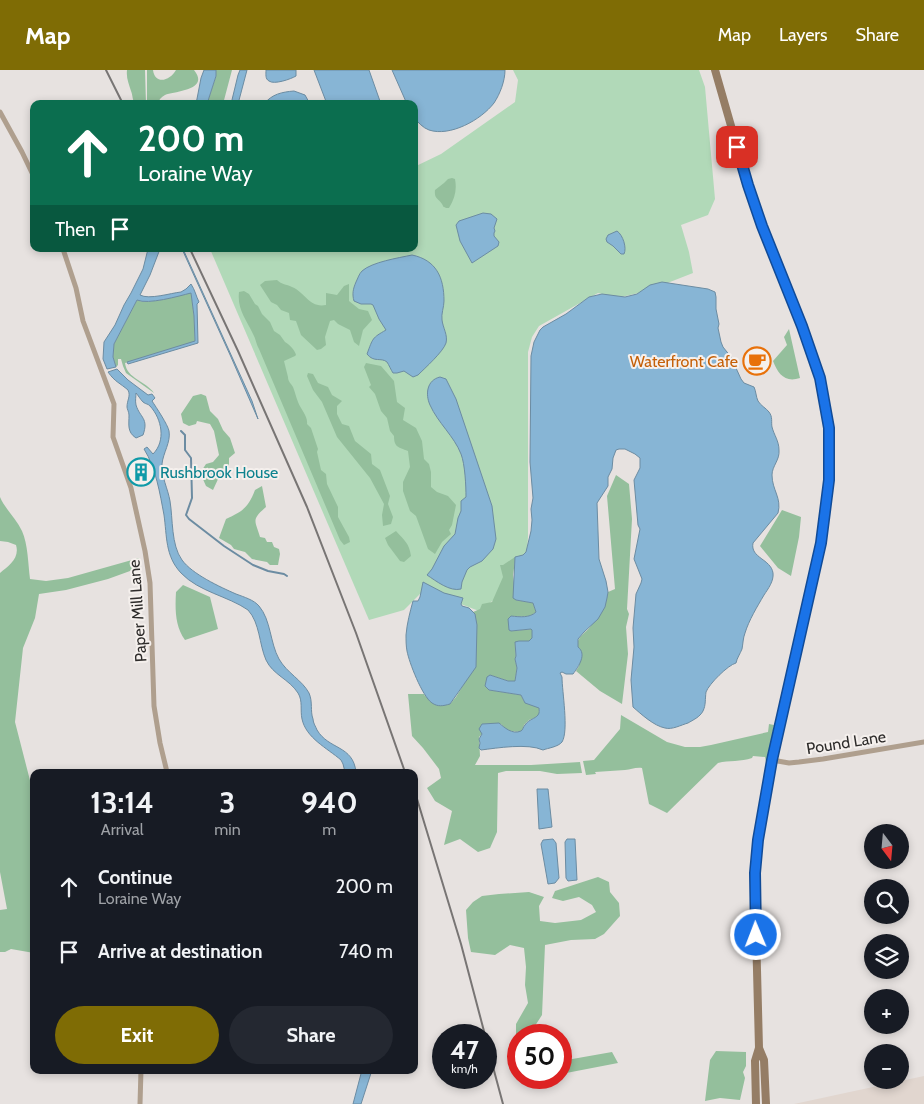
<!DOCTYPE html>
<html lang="en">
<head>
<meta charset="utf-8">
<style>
  body { margin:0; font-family:Cabin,sans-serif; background:#242831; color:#f1f3f6; height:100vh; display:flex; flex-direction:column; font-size:19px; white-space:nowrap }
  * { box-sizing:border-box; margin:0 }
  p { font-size:16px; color:#9ea1a6 }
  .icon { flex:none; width:28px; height:28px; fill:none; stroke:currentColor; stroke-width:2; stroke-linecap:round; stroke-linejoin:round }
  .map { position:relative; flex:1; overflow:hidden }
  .sheet { position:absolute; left:30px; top:699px; width:388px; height:305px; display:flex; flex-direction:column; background:#171b24; border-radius:10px; box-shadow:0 2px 8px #0003 }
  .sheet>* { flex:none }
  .top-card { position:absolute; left:30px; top:30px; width:388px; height:152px; border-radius:10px; box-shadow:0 2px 8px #0003; background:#0b6e4f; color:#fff; overflow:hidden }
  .needle { width:32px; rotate:164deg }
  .controls { position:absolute; left:864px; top:754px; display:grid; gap:10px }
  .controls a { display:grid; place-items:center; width:45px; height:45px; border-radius:50%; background:#171b24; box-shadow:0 2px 8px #0003; font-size:25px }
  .speed { position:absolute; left:432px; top:954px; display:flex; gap:10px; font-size:25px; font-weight:700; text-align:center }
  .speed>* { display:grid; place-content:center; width:65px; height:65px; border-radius:50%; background:#171b24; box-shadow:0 2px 8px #0003; line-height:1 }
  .speed small { font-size:12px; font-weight:400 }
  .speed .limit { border:8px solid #d22; background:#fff; color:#111 }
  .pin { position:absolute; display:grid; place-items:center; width:42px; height:42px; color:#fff; margin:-21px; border-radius:10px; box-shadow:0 2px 8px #0006 }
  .me { position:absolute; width:55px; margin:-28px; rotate:359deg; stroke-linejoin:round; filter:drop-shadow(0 0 4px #0008) }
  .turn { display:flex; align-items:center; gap:18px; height:105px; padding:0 25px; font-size:22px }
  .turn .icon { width:65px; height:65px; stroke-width:2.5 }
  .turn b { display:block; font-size:35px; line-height:42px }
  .then { display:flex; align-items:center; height:48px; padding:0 25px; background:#0003; gap:10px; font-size:19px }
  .eta { display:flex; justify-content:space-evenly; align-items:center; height:85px; text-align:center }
  .eta b { font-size:30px; font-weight:800; line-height:35px }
  .primary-button { display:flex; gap:10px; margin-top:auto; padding:10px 25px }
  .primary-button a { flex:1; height:58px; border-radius:30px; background:#7f6c05; color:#fff; font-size:20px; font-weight:800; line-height:58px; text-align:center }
  .primary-button a+a { background:#242831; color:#f1f3f6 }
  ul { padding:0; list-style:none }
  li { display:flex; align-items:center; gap:15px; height:65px; padding:0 25px }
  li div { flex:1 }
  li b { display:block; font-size:19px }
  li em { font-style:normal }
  header { display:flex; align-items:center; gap:30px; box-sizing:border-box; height:70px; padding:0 25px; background:#7f6c05; color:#fff }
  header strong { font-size:24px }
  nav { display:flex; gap:28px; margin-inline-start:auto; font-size:18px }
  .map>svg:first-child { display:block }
  .built { fill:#e1d6cf }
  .green { fill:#b1d9b8 }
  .forest { fill:#94bf9c }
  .water { fill:#87b5d5; stroke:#6c8ca2 }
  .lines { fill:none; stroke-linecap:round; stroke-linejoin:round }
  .stream { stroke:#6c8ca2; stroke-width:2 }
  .minor { stroke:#af9f8e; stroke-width:5 }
  .secondary { stroke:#957d65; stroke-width:8 }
  .rail { stroke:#787574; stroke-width:2 }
  .route-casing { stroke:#114b97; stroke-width:12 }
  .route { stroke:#1a73e8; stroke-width:9 }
  .labels { text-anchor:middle; stroke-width:4; stroke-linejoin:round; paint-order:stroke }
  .food-label { font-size:16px; fill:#c56008; stroke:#f5f0ed; text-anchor:end }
  .culture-label { font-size:16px; fill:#0d838f; stroke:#f5f0ed; text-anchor:start }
  .street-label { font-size:16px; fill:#2e2c2b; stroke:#f5f0ed }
</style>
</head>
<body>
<header>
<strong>Map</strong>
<nav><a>Map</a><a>Layers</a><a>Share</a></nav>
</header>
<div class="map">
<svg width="924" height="1034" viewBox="0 0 924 1034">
  <rect width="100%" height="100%" fill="#e7e2e0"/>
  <path class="built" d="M924,1006V1034H794Z"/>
  <path class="green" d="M513,0H699L705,17L715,129L708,145L681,155L689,182L693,203L647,221L617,228L598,223L539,256L532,267L528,282V466L527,484L514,488L507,520L479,541L424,520L404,540L369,550L210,179H414V97L441,84L515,32L518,10Z"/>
  <path class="forest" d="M127,0H145L146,34H135C132,29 133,26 131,21C129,14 126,8 127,0Z
    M147,0H153C155,15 170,11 176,0H194C210,20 176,21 165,25C161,27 159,30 157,34H148L147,30Z
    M216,0H232L223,34H207L216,6Z
    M452,108L455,109C457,120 455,128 449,138H446C441,135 445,139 442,134C438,128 434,129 435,120L444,113L448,109Z
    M277,210C282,215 286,214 292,217C306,223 309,238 326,235V223L337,225L344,216L349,214V231L359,239L368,241L372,250L363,260L359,276L354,272L350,260L338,254L334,250L330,251L325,267L326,275L321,279L317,280L301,265L296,251L290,250L289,243L281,240L277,235L271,232L260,215L265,211Z
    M244,221L249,224L255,234L258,236L262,244L270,252L274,261L280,265L285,272C289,274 295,280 296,285L295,286L284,291L288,307C288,312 291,313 293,317C295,322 296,327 298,332C301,340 308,346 307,354L311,358L318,379L317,382L321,400L326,404L327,414L338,437V447L349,467L350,472L344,475L340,470L259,279C256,274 256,269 253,264C246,249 237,239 239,222Z
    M191,222L194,246L195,272L125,293C127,309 146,311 154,323L126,303L123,296L121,289H118V295L116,297L113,287L114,274L137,230C147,235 180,226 191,222Z
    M789,259L800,308C785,313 778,304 773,291L787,275L784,267Z
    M366,293L381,296L394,311L397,332L405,338L403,350L416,358L422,371L424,389L429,394L431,402V417L437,422L448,426L456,435L452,455L449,460L451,464L442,472L435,484L428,479L416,446L410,441L403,421V412L410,397L408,381C398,377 394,377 394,366L390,361L387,348L381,341L375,324L369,317L371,315L364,297Z
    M308,303L313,304L318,313L328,317L332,325L342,331L337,336V344L342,354L349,356L355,371L371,384L372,394L380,400L390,426L388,434L393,447L391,454L383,456L382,445L384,434L370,408L337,367L322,332L313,320L307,306Z
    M201,324L206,326L210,341L218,349L223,360L230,368L235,383L229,388V397L219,407L213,420L206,416L202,407V400L206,394L213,392L219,385L214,361L210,354L197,351L196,354L189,356L183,353L181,344L193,326Z
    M616,405L629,414L632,449L627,539L629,544L626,557L628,584L622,634L600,621L576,601L579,596V578L577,577C577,565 587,563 592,554C599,545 606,533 608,522L615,519L607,426Z
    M262,416L266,437C251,450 255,450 260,467L265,468L267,472H272L274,477L279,479L280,484L278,495H270L267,492L252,489L245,482L234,479L231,475L219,468L226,449C243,441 248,438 255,420Z
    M0,427C5,439 16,448 22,461C28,474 28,494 30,509L46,511L68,508L139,488L141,497L108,509L66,520L39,524L35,548L23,578L15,652L34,726V883L11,879L5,882H0V840L7,839L0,802V503C9,496 20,488 16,475L8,472L0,471Z
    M782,440L801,447L799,467L791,506L778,498L760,476Z
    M396,461C405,471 409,473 411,486L404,492L400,491L388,475L385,468Z
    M515,487V492L513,505L516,530L533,533L536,542C530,548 520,547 511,546L512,561L531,559L532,560V568L529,571H519L515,573L516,586L515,589L517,598L515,611H508L490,605L489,620L521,625L524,631L539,638V644L537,647L529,650L524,655L523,660L520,662L507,661L501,654L482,662V664L479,667L480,686L475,695H531L580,692L582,703L557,704L540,701H506L498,703L497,762L490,778L478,782L460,769L444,775L452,741L435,731L427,718L441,708L439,699L423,678L412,666L408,624H424L425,626L450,634L456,627L465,612L475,544L473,542L480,539L482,534L492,532L503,507L500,495H503Z
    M183,515L210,527L218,559L185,570C175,556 175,539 176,522Z
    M621,645L667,672L685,677H700L711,675L768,662L769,654L774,655L767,692H766L765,687L753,686L752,688C741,692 729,690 718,693L667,743L649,734L642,698C635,697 631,700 625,700C615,701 605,701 595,702L596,704L586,705L583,691L594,690L620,659Z
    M598,807L609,812L610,822L619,833L620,846L604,864L595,869L571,870L545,875L542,945L533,959L532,965H519V991L516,980V954L528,933L525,915L526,897L524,878L510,875L495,885L471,882L468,868L466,840L473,832L482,826L499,824L529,822L544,827L539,836L540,851L555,853L581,850L596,842L592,835L579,827L563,831L552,828L555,821Z
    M716,981L746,982V996L743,1002L745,1008L740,1030L720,1028L705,1031L710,990Z
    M612,982L618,993L561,1004V991Z"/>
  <path class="water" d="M204,0H216V6L207,34H196L201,8Z
    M240,0H247L238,34H231L238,5Z
    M266,0H296V6C291,9 274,15 269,11C265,9 266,4 266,0Z
    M314,0H369L381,34H327Z
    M392,0H505C505,11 500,24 494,33C481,50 450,67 429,60C423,58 418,52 414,48V34H407Z
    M294,21L305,25L310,34H297L292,32L285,34H264C272,24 282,22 294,21Z
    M483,143L491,144L497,149L494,158L495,161L494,163V166L499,172L498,176L472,193L460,171L456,155L459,151Z
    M617,161C623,165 627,178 624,184H621L613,176L607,172L606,169L608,165Z
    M148,179H160L150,205L140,225C149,230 171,223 181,222L186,219L191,214C195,220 196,226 199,232L197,234L198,273L128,294L127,292L195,271L194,246L191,223C179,226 148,235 137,230L114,274L113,287L116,297L107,299L103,289L104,272L115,255L124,235L131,223L143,199Z
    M182,179H183L252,331L258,349L231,287Z
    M412,185C436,190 444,207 444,231C444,237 441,244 442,250C443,258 448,265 446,273C443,282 425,298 418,305L413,307L404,301L397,303H393C391,300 389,295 387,292C381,287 374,293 367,284C373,268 372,268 386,260L379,249L373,235L371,234H361L354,231C352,224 353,219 356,212C358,208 359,204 362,201C372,192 398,188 412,185Z
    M662,212L708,219L715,222L716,227V239L719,254L718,258L721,272L723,277L731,287L741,309L744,313L754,317C756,321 756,327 758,331C761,336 766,338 769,342C773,347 771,352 772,357C774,365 779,371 779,380C780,390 772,396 772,405C772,420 782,428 778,443L753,473C750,488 771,489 773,503C774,511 768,519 764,525C757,537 749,550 745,563C743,568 743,574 742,579C740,584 737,588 736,593C728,595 709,614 706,622C705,629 706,635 703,641C700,647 693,650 688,653C681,655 672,660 665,658C654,656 641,644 633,637L631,610L634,577L633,558L636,524L641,513L642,509L634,489L640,459L638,455L634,410L640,398V388L635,384L625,379H619L616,380L613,388L612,399L608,407V416L597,433L599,489L606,511L608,522L607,528L605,537L598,549L584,562L578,569V577C587,584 579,596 573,604H566L562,602L560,603L562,607C562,621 569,661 562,672C558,677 548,678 543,680C528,673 497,678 481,680L479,678L480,673L479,669L482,664L479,659L482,654L499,653C504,657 512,665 521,661C523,660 523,657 525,655C529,649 535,649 538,645C540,642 539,641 539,638L525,633L521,625L489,620L485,616L487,607L490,605L508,611H515L517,598L515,589L516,586L515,572L519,571H529L532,568V560L531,559L511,561L509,560L508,549L511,546C520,547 530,548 536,542L533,533L516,530L513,528L515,487L523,485L526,482L531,461L532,450L531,439L533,428L530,392L531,286L534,272L540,260L543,257L566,244L589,227L602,224L625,227L637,224L650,215Z
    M117,299L128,310L148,325L152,324L155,328L152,331C156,337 168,355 169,361C171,372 163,383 162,394C161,406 168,419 170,431C173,449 171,475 182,490C192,504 220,517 236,524C244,527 254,530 259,536C271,550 270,573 279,589C287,603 302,610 309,623C313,632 310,641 313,649C313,653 316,657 317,660C329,680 353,675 356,702H345L343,694L341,690C327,678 306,668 302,649C300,640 303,631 298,623C289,609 273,605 266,590C259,574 260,553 248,540C228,526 199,522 181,503C165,486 167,466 164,445C160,424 156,398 144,379L147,377L153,384C166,371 162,349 150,336C147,333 147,335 143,332C140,329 138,325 136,323C136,326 135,331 136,335C140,348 149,348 143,365L136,368C127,362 129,355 129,345C129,342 127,339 127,337C127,330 131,326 128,320C120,313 115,312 108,302Z
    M440,307L446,309L456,329L492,436L496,469L493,479L482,491L470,497L467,500L462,512L461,519C450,522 436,511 427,505L432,499L444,476L455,464L458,448L461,441V431L466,427C466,416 465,394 461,384C454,366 438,353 430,335C425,324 427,310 440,307Z
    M423,512L444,523L463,528L461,534L462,536L469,538L475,544L477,555L476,597L450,634C443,636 438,637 432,633C422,626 409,592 407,581C406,576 406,570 406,565C407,553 410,542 413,531H418L420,527Z
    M537,719H548L552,757L539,759Z
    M553,769L556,773L559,808L555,813L548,814L541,774L543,770Z
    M567,769H575L577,810L568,811L566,808L565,772Z
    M362,1000H372L361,1034H353Z"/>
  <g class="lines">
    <path class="stream" d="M181,361L185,365V380L191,388L192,428L186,445L189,449L224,476L253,495L268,501L284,504L287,506"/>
    <path class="minor" d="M0,42L22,82L34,107
      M63,179L76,218L83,251L114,334L113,367L131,418L145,481L150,513L154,636L160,673L167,702
      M772,690L789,693L799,692L823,689L924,672
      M140,1034L141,1000"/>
    <path class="secondary" d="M715,0L748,115L762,156L802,257L820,308L829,358V410L821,473L768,710L758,770L755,803V822L759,978L755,991L756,1034
      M759,978L764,990L766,1034"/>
    <path class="rail" d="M106,0L123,34
      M190,179L238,281L307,437L356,563L405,702
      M414,719L461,874L485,965
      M486,971L503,1034"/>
  </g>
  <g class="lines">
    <g class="route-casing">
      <path id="route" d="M737,77L748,115L762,156L802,256L820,308L829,358V410L821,473L772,690L758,770L755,803L756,865"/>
    </g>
    <use href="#route" class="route"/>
  </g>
  <defs>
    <g id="cafe-ring" transform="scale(1.4375)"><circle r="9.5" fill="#f5f0ed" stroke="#e8710a" stroke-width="1.5"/><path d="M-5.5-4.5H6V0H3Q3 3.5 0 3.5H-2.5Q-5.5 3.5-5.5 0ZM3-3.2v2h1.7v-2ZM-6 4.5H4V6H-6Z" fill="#e8710a"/></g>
    <g id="building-ring" transform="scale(1.4375)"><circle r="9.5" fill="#f5f0ed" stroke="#0f9aa8" stroke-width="1.5"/><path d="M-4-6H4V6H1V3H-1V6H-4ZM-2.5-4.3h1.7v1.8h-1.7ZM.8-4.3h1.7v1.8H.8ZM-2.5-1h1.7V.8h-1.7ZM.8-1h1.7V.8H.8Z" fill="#0f9aa8"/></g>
  </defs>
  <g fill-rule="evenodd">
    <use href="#cafe-ring" x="757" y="291"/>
    <use href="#building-ring" x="141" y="402"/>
  </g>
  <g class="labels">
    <g class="food-label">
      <text x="738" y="297">Waterfront Cafe</text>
    </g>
    <g class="culture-label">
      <text x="160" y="408">Rushbrook House</text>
    </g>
    <g class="street-label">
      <text transform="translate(137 541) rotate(-94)" y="6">Paper Mill Lane</text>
      <text transform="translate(846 672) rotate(-9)" y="6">Pound Lane</text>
    </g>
  </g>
</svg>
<div class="controls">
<a><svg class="needle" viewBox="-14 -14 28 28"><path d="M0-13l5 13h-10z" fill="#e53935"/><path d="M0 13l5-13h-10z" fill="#9ea1a6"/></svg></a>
<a><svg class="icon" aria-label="search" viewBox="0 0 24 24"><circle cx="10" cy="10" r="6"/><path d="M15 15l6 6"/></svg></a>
<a><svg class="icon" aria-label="layers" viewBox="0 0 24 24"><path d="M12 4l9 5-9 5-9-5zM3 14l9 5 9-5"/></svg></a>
<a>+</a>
<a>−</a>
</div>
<div class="speed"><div>47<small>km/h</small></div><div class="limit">50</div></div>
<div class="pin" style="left:737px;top:77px;background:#d93025"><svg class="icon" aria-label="arrive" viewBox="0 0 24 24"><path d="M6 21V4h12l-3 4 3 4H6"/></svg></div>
<svg class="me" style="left:756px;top:865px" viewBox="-20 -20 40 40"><circle r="17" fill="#1a73e8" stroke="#fff" stroke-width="3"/><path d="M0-11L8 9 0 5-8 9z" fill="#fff"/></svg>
<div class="top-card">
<div class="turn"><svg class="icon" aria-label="ahead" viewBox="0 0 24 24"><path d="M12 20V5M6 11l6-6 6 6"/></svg><div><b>200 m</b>Loraine Way</div></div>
<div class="then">Then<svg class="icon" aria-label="arrive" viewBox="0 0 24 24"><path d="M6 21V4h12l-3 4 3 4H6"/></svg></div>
</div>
<section class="sheet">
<div class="eta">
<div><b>13:14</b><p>Arrival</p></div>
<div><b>3</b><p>min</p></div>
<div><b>940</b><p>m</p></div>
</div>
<ul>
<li><svg class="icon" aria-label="ahead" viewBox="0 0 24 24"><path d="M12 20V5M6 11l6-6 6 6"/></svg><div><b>Continue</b><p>Loraine Way</p></div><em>200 m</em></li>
<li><svg class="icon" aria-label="arrive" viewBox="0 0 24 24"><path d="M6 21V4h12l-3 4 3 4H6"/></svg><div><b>Arrive at destination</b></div><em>740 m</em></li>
</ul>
<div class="primary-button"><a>Exit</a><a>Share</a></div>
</section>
</div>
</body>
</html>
